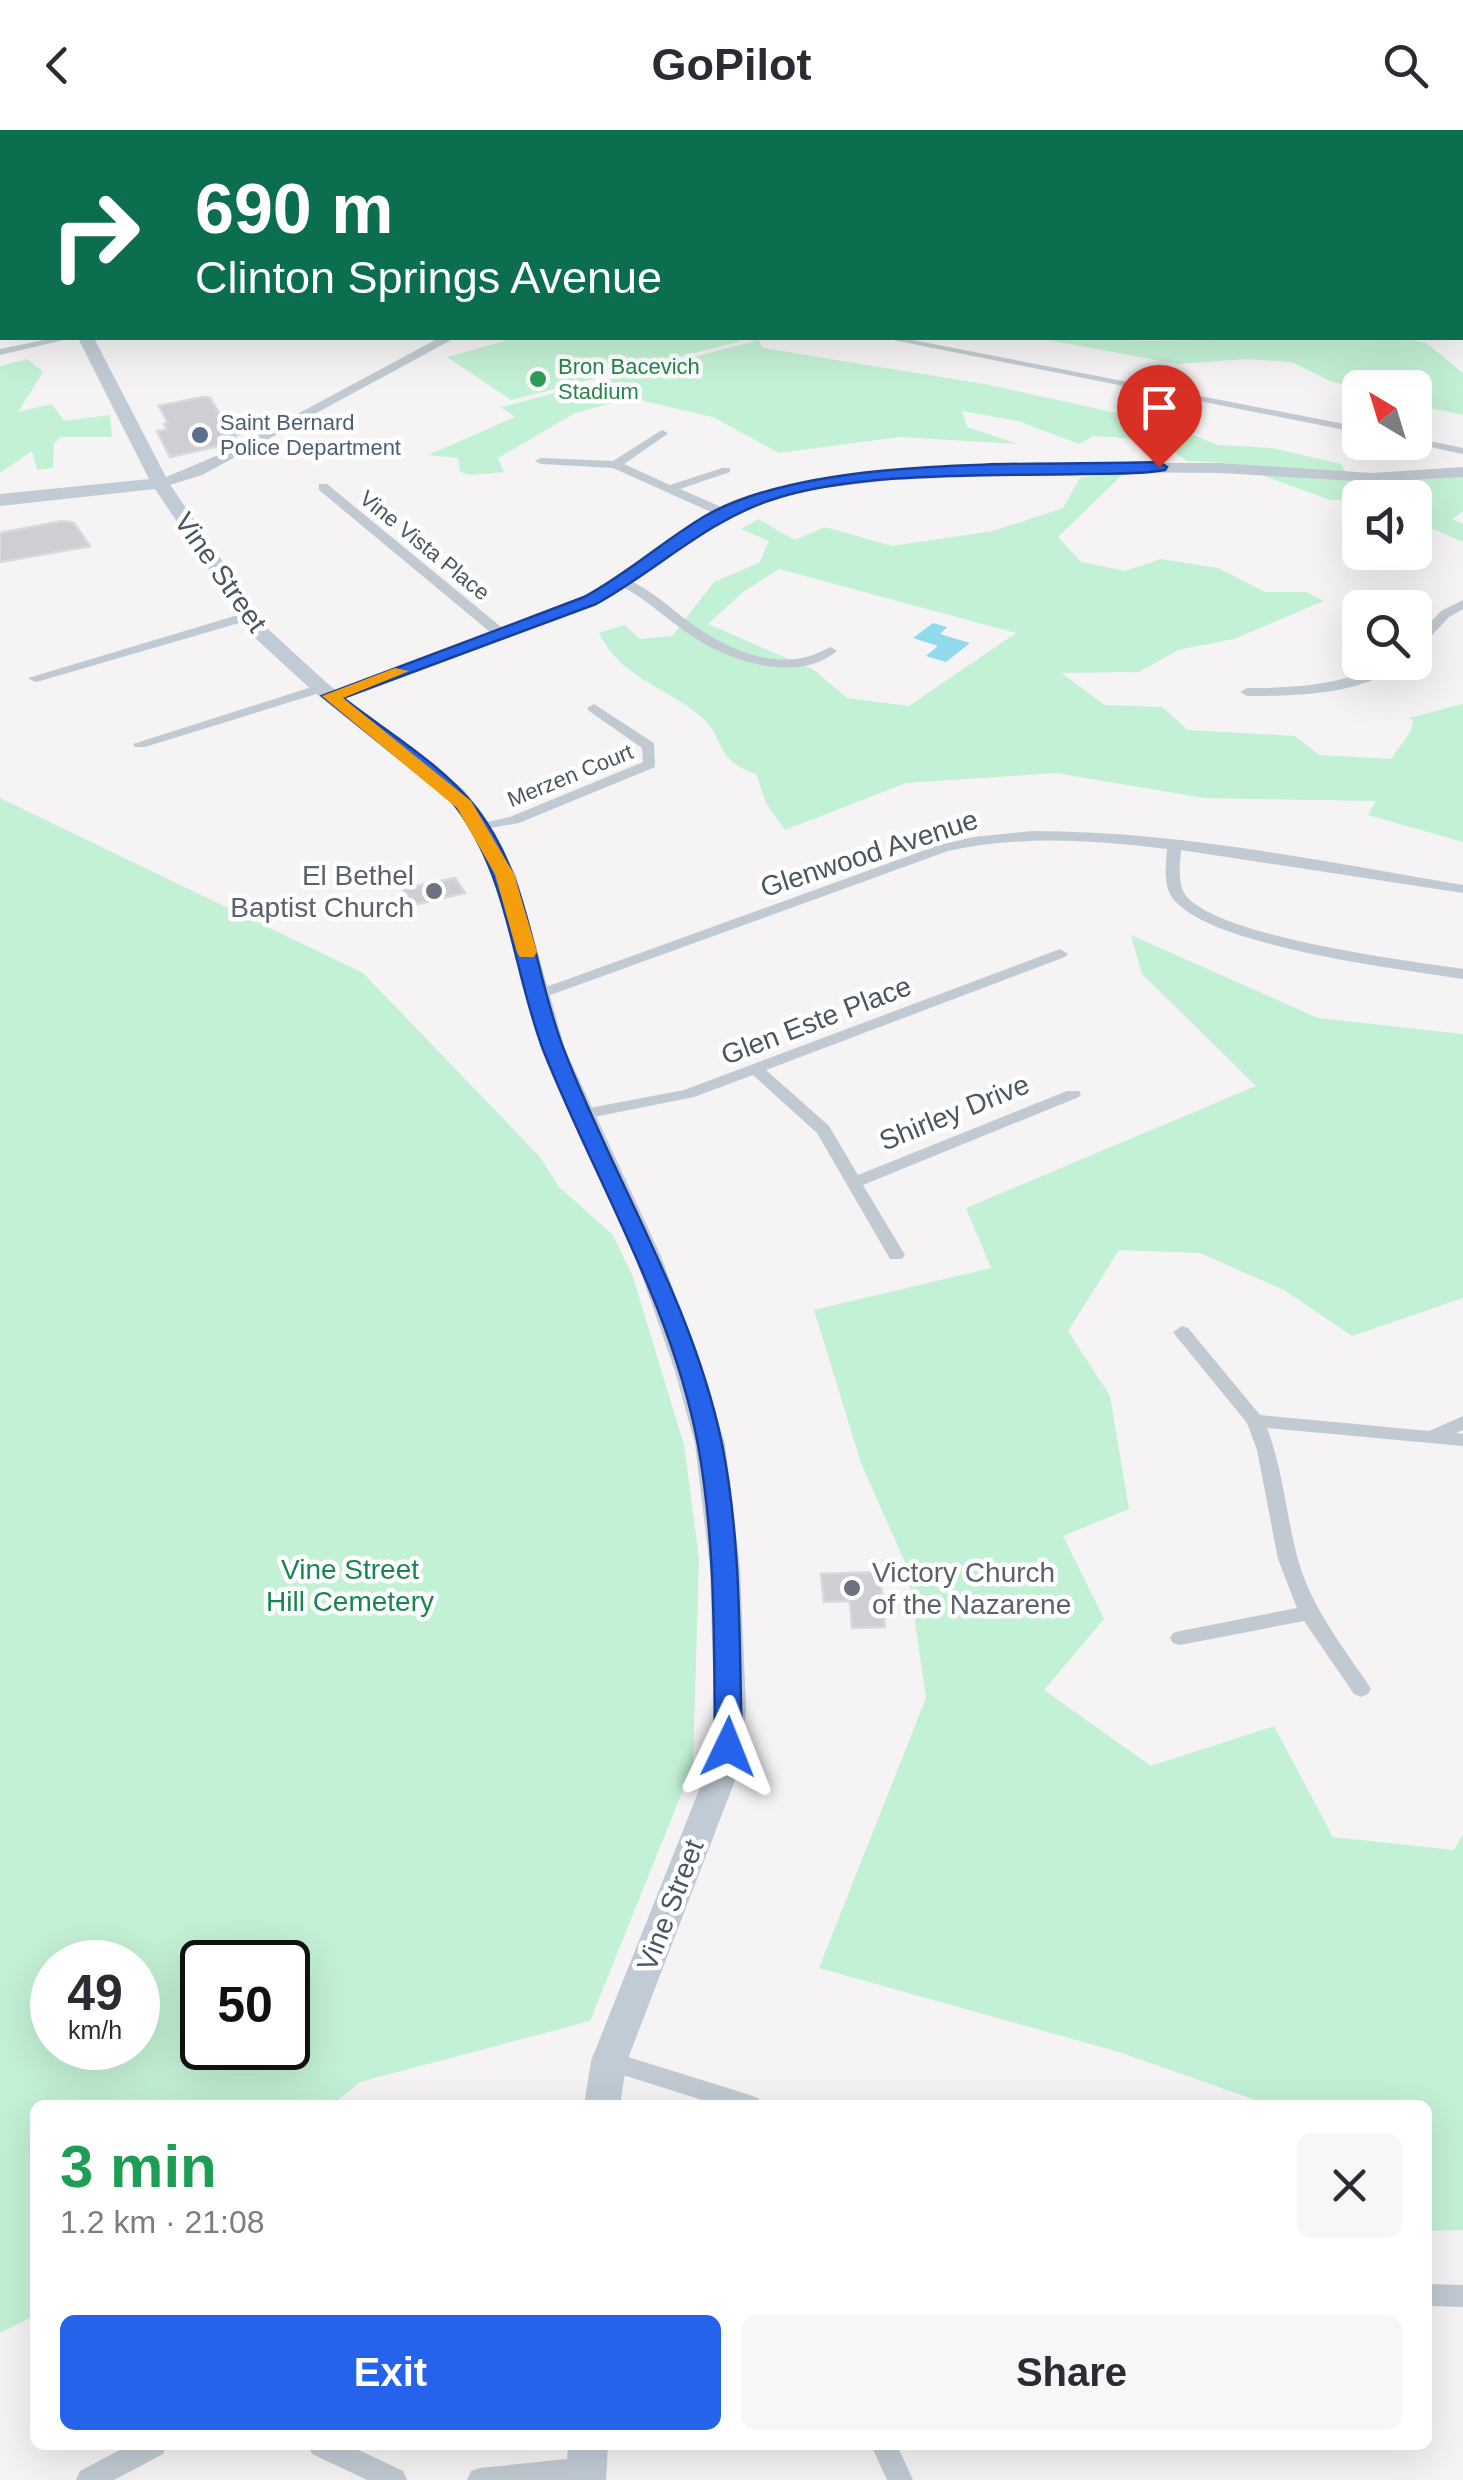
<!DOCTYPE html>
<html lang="en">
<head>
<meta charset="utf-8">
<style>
  body { margin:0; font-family:Arial,sans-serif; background:#f7f7f7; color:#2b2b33; height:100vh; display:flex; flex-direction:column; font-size:38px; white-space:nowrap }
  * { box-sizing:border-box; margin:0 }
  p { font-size:32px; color:#7c7c81 }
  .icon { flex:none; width:55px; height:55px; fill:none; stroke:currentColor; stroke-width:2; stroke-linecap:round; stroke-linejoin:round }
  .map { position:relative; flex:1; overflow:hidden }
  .sheet { position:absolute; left:30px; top:1970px; width:1402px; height:350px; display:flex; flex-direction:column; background:#fff; border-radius:15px; box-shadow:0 10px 40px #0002 }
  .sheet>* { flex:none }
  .guide { position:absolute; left:0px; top:0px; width:1465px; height:210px; box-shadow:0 10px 40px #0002; background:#0b6e4f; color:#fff; overflow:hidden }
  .needle { width:65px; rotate:322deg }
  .buttons { position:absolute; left:1342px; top:240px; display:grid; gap:20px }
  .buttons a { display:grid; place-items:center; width:90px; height:90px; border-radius:15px; background:#fff; box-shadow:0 10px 40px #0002; font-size:50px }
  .speed { position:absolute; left:30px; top:1810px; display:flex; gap:20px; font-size:50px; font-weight:700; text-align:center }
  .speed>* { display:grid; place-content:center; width:130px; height:130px; border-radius:50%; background:#fff; box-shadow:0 10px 40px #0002; line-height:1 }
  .speed small { font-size:25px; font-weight:400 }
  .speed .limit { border:5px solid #111; border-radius:15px; background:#fff; color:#111 }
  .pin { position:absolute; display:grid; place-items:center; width:85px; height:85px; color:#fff; margin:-102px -42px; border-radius:50% 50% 50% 0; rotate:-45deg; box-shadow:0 0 10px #0007 }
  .pin .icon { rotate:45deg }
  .me { position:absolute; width:110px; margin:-55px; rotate:2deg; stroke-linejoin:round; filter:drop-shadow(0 0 8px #0008) }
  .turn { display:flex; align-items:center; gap:35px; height:210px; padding:0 30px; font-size:45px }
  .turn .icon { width:130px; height:130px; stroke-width:2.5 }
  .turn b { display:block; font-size:70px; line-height:85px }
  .round { display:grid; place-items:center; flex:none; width:105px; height:105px; border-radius:15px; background:#f7f7f7 }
  .summary { display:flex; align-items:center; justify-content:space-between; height:170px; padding:0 30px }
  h1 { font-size:60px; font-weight:700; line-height:75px; color:#1e9e55 }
  .cta { display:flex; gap:20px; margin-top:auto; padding:20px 30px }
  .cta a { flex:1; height:115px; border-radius:15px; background:#2563eb; color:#fff; font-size:40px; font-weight:700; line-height:115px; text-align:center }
  .cta a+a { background:#f7f7f7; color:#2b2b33 }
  header { display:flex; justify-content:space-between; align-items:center; height:130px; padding:0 30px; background:#fff; font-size:45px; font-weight:700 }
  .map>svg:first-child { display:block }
  .green { fill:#c3f1d5; fill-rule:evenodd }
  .water { fill:#90daee }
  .building { fill:#cdcfd5; stroke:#d7d9de; stroke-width:2.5 }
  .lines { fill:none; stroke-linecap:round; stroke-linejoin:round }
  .minor { fill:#c1cad2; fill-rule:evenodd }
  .tertiary { fill:#c1cad2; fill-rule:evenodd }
  .secondary { fill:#c1cbd6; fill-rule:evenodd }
  .route { fill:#2563eb; stroke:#184099; stroke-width:2.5 }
  .slow { fill:#f59e0b }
  .leisure-dot { fill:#2e9e5b; stroke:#fff; stroke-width:4 }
  .service-dot { fill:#5c6f8a; stroke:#fff; stroke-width:4 }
  .worship-dot { fill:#6b7280; stroke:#fff; stroke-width:4 }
  .labels { text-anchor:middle; stroke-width:9; stroke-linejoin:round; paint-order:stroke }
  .far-leisure-label { font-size:22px; fill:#27864d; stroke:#fff; text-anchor:start }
  .far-service-label { font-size:22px; fill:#4e5e75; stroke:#fff; text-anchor:start }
  .far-street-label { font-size:22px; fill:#4a5661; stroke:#fff }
  .street-label { font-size:28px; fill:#4a5661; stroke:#fff }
  .worship-label { font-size:28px; fill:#5b616d; stroke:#fff; text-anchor:end }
  .park-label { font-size:28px; fill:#17864f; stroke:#fff }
</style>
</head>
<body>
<header><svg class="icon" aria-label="back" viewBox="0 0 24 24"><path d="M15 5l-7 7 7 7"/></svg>GoPilot<svg class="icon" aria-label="search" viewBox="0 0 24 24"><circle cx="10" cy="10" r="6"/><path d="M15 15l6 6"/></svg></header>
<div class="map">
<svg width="1463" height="2350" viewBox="0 0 1463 2350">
  <rect width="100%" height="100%" fill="#f5f3f3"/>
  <path class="green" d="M501,208H734L741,211L511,270L447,227L505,211Z
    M1037,208L1150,211L1403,208L1426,213L1463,243V285L1415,275V258L1360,259L1330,251L1292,232L1246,229L1178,234Z
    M759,210L763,218L990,255L1166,294L1218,315L1272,318L1341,334L1348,347L1463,342V381L1452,389L1463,394V412L1415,391V368L1330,370L1229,333L1187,331L1156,310L1094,306L1079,314L1018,291L962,281L967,297L1018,314L900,307L779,323L713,287L630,268L575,283L498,328L504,342L471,345L460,342L458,328L428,325L515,287L501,277Z
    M28,229L43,242L18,282L52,274L64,291L110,285L112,307H61L54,313L53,338L37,340L32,321L0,343V236Z
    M1125,342L1058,407L1081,432L1125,441L1161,429L1218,438L1265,462H1306L1324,471L1234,509L1178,520L1139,542L1061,543L1105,575L1162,577L1188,600L1295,606L1319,625L1391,629L1411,601L1413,590L1409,588L1463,574V712L1368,685L1376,671L1204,668L1056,643L906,653L785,700L766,673L756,644C711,628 728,609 699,585C664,556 620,547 599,503L624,495L640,509L672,506L714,452L759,433L769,411L741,399L758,389L795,410L825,397L892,416L993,401L1063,378L1080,348ZM779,439L1016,503L909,576L847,568L814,540L708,494L743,462Z
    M0,668L363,843L540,1027L559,1057L613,1105L633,1147L684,1315L699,1428L693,1635L590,1891L360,1952L332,1975H35V2185L0,2203ZM52,1832H138V1918H52ZM202,1832H288V1918H202Z
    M1131,805L1318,888L1463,904V1168L1352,1206L1284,1160L1200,1123L1119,1120L1068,1201L1110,1266L1129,1379L1063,1406L1104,1489L1044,1560L1151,1636L1274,1596L1333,1707L1454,1720L1463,1704V2100L1428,2101V1975H1270L1119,1922L819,1838L926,1568L907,1437L861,1333L814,1180L991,1138L966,1078L1256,956L1142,844Z"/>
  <path class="water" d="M933,493L947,497L940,504L970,513L946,532L926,526L938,516L913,508Z"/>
  <path class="building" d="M203,267L210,268L228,298L242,303L218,316L170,327L157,301L167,300L164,294L168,293L159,276Z
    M62,391L74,393L90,416L0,432V403Z
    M455,748L465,763L413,775L403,759Z
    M880,1442L885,1497L852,1498L850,1471L824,1472L821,1444Z"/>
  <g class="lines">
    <path class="minor" d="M68,0H119L121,2H72Z
      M389,0H418L420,2H393Z
      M762,0H775L777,2H765Z
      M917,0H931L933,2H920Z
      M1073,0H1086L1088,2H1076Z
      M1229,0H1241L1242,1L1232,2Z
      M1295,0H1309L1311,2H1298Z
      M1462,68H1463V74H1462Z
      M1463,97V104H1462V97Z
      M0,154H2V160H0Z
      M54,208H72L0,225V219Z
      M883,208H902L1360,297V303Z
      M662,300L668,303L666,305L624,334L670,355L722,338H730V342L680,359L728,380V386H720L613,338L541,334L535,331L541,328L613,331Z
      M1415,308L1463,318V324L1411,313L1415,312Z
      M319,354H327L506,501V507H496L319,360Z
      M623,448C645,456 663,471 681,486C715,512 758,536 802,528C813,526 821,521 831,517L837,521C799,553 735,533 696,509C669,492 648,469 619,455L617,452Z
      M1463,470V479L1449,487L1420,518L1415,519V508L1441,481Z
      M248,482L254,486L253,489L40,551L35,552L28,548Z
      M1388,532H1405C1362,565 1299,566 1247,566L1240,562L1247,558C1296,558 1344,555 1388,532Z
      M321,554L326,555V561L145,617H135L133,614Z
      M594,574L654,613L655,637L519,693L473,701V695L510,687L643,632L642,618L589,581L587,578Z
      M1033,701C1177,701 1321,731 1463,755V763L1181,720C1180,734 1177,754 1186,766C1223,808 1404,830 1463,839V849C1399,839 1216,817 1175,771C1162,757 1166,736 1167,719C1093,710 1021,705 948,721L545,867L540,869L532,864L535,861L939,715L974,707Z
      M1060,819L1068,824L1065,827L766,940L829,996L858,1045L1067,961H1079L1081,964L1079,967L863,1055L905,1125L902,1129H890L817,1003L753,945L694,967L584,989L576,984L584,979L684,960Z
      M1182,1196L1188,1198L1260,1285L1429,1301L1463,1286V1300L1456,1303L1463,1304V1316L1267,1298C1283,1340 1286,1384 1297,1426C1310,1475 1340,1513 1368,1554L1371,1559L1368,1564L1361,1567L1354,1564L1304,1491L1180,1515L1173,1513L1170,1508L1173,1503L1180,1501L1297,1478L1278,1429L1257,1320L1247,1293L1176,1206L1173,1202Z
      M609,1921L750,1965L758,1968L762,1975H718L601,1938L598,1931L601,1924Z
      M1428,2154L1463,2155V2177L1428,2176Z
      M129,2315H167L163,2324L114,2350H76L80,2341Z
      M308,2315H348L403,2341L407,2350H367L312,2324Z
      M871,2315H897L913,2350H887Z
      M587,2327L596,2330L600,2339L596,2348L590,2350H467L471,2341L480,2338Z"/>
    <path class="tertiary" d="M439,208H455L202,345L160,358L152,353L230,320Z
      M1220,333L1372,343L1463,337V347L1372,352L1220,343L1094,342L892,350L815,359L771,370L724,391L596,473L337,570H325L322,566L584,467L713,385L785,356L892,341L1094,333Z"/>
    <path class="secondary" d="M78,208H94L169,353L269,500L328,554L464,660L483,684L516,745L565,919L661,1126L703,1241L725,1314L740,1438L746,1578L741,1635L627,1931L620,1975H584L591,1931L709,1635L714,1578L710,1438L695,1314L675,1241L635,1126L541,919L494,745L462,686L448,670L314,562L255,508L155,359L0,376V364L149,349Z
      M568,2315H608L606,2350H566Z"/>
  </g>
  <path class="route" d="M1159,332L1167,337L1165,340C1138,345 1108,343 1081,344C989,346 858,341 771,370C705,392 656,441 596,474L343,568C387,602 443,635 477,679C531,749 533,841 564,920C615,1052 693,1174 722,1314C742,1413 739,1516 742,1617L738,1624L728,1627L719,1624L715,1617C714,1516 716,1414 698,1315C672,1176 596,1052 544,922C511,837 510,743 450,669L322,566L584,467C627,444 663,411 705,386C814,324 1033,336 1159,332Z"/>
  <path class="slow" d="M395,538L409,541L343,568L471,671L514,744L537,822L534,827H520L517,822L495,744L457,678L322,566Z"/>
  <circle class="leisure-dot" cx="538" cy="249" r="10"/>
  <circle class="service-dot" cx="200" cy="305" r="10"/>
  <g class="worship-dot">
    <circle cx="434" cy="761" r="10"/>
    <circle cx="852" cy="1458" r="10"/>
  </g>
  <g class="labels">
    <g class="far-leisure-label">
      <text x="558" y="244">Bron Bacevich<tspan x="558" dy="25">Stadium</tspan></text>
    </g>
    <g class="far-service-label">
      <text x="220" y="300">Saint Bernard<tspan x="220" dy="25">Police Department</tspan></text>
    </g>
    <g class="far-street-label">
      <text transform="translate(425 415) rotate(39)" y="8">Vine Vista Place</text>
      <text transform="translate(570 645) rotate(-22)" y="8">Merzen Court</text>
    </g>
    <g class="street-label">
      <text transform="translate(221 442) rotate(55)" y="10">Vine Street</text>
      <text transform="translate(869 723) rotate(-18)" y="10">Glenwood Avenue</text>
      <text transform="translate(816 890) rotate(-21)" y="10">Glen Este Place</text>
      <text transform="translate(954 982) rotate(-22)" y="10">Shirley Drive</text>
      <text transform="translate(670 1775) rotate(-69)" y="10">Vine Street</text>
    </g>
    <g class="worship-label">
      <text x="414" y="755">El Bethel<tspan x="414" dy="32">Baptist Church</tspan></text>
      <text x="872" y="1452" text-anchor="start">Victory Church<tspan x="872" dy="32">of the Nazarene</tspan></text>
    </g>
    <g class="park-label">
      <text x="350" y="1449">Vine Street<tspan x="350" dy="32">Hill Cemetery</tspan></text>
    </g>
  </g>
</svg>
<div class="buttons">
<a><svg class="needle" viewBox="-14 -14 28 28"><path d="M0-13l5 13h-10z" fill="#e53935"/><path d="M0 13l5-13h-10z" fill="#7c7c81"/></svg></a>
<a><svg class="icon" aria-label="sound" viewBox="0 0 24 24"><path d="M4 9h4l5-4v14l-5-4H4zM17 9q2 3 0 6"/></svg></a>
<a><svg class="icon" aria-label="search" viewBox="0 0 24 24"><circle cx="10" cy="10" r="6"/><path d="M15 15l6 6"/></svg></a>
</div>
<div class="speed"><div>49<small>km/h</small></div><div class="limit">50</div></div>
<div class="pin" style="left:1159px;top:337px;background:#d93025"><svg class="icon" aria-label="arrive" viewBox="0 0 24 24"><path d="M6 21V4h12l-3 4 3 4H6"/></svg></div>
<svg class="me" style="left:728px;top:1617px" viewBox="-20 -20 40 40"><path d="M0-17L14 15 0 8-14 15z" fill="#2563eb" stroke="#fff" stroke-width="4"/></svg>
<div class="guide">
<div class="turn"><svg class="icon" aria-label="right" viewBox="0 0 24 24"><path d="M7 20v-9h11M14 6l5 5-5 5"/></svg><div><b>690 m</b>Clinton Springs Avenue</div></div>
</div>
<section class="sheet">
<div class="summary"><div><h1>3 min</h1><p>1.2 km · 21:08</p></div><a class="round"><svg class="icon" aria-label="close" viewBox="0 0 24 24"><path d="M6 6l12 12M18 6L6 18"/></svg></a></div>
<div class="cta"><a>Exit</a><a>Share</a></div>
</section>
</div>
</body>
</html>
